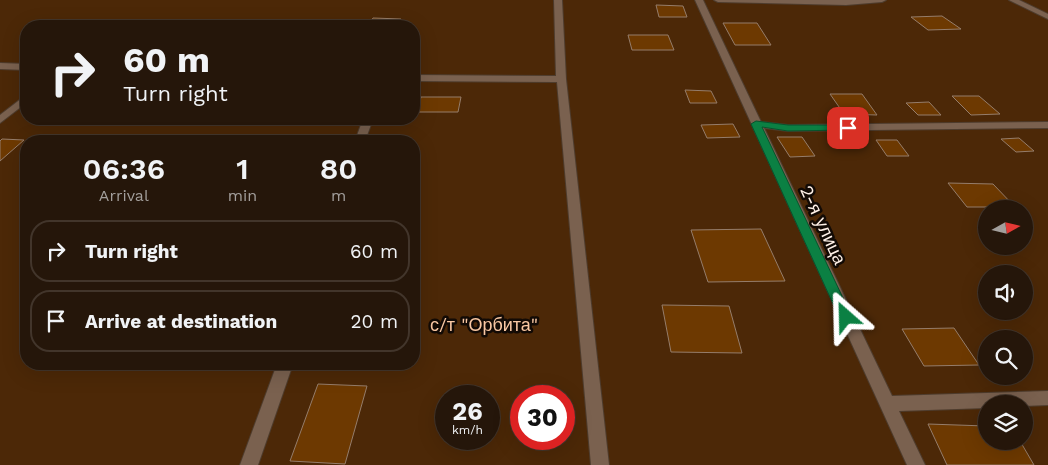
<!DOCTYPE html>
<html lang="en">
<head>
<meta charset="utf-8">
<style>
  body { margin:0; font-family:"Work Sans",sans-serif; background:#2d1f13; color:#f1f3f6; height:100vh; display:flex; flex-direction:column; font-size:19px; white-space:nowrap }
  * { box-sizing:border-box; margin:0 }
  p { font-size:16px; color:#a39f9c }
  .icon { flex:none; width:28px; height:28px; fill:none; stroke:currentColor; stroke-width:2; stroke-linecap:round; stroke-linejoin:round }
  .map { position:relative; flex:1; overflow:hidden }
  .drawer { position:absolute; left:20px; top:135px; width:400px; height:235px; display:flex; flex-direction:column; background:#25160a; border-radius:20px; box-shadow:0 5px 20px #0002,0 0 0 1px #42352b }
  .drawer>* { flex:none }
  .banner { position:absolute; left:20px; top:20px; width:400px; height:105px; border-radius:20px; box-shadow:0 5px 20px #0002,0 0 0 1px #42352b; background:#25160a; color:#f1f3f6; overflow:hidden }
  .needle { width:32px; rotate:82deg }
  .tools { position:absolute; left:978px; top:200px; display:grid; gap:10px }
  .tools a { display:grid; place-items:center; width:55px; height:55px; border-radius:50%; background:#25160a; box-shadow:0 5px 20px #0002,0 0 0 1px #42352b; font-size:25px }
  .speed { position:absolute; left:435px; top:385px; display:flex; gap:10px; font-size:25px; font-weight:700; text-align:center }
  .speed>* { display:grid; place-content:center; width:65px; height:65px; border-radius:50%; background:#25160a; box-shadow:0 5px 20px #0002,0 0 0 1px #42352b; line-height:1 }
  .speed small { font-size:12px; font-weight:400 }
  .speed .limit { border:8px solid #d22; background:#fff; color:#111 }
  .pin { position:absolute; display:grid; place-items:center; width:42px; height:42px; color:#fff; margin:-21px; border-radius:10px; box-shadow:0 2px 8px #0006 }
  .me { position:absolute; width:55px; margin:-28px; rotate:335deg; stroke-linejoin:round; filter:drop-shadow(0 0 4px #0008) }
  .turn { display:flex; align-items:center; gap:18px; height:105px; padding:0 20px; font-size:22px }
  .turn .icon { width:65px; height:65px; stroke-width:2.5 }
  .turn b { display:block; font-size:35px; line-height:42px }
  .eta { display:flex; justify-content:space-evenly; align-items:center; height:85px; text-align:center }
  .eta b { font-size:30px; font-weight:600; line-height:35px }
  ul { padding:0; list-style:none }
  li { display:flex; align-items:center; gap:15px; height:62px; margin:0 10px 8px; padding:0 10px; border:2px solid #42352b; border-radius:20px }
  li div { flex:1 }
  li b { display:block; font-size:19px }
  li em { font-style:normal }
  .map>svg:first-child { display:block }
  .green { fill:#4c2807; fill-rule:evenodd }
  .building { fill:#6d3901; stroke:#957d6b }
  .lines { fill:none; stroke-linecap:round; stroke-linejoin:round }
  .minor-casing { stroke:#4e3c2d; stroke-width:2 }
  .minor { fill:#7a614f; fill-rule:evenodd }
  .route { fill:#0b8043; stroke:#07532c }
  .labels { text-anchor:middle; stroke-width:5; stroke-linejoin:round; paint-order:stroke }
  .street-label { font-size:18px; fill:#fff1e8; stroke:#120a05 }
  .park-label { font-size:18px; fill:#fac8a3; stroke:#120a05 }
</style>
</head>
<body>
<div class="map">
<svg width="1048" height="465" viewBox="0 0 1048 465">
  <rect width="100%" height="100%" fill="#311e0e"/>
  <path class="green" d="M0,0H1048V465H0ZM26,26H414V119H26ZM26,141H414V364H26ZM986,209H1024V246H986ZM986,274H1024V311H986ZM986,339H1024V376H986ZM446,396H489V439H446ZM521,396H564V439H521ZM986,404H1024V441H986Z"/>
  <path class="building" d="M656,5L683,6L687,17H659Z
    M942,16L961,29L928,30L911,17Z
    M373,18L401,19L397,26H368Z
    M723,23H757L771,45H735Z
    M628,35H668L674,50H632Z
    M685,90L711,91L717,103H690Z
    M830,94H862L877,115L844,114Z
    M952,96H979L1000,114L971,115Z
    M421,97H461L458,112H417Z
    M929,102L941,115H918L906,103Z
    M733,124L740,137L707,138L701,125Z
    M777,137H802L815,156L790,157Z
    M1019,138L1034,151L1016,152L1001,139Z
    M2,139L24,140L0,161V141Z
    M876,140H897L909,156H887Z
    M948,183L993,184L1015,207H967Z
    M761,229L785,281L708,282L691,230Z
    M662,305L729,306L742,353L671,352Z
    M954,328L979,365L924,366L902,329Z
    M318,384L367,386L345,464L290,461Z
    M928,424L986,426V441H1020L1034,465H947Z"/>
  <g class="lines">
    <g class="minor-casing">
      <path id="minor" d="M554,0H562L566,79L609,465H591L557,82L414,81V75L556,76Z
        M695,0H703L761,122L788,125L1048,122V128L788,131L764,128L892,396L1048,391V405L1024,406V404H986V408L899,411L925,465H907Z
        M714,0H886L882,2L846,5L718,2Z
        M1009,0H1019L1048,14V19Z
        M0,63L26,64V70L0,69Z
        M26,95V103L0,123V115Z
        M363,119H373L365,141H355Z
        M277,364H293L258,465H240Z"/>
    </g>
    <use href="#minor" class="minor"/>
  </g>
  <path class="route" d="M756,121L788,125H848L853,128L848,130L788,131L762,127L852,317L850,320L846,322L841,320L839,317L751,124Z"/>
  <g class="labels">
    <g class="street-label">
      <text transform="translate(823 225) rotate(65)" y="6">2-я улица</text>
    </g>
    <g class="park-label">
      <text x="484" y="331">с/т "Орбита"</text>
    </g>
  </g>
</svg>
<div class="tools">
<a><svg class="needle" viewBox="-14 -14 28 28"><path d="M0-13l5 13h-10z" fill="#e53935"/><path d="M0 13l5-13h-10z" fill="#a39f9c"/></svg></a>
<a><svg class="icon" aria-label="sound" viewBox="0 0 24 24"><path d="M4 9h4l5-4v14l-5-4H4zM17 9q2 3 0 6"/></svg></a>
<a><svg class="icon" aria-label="search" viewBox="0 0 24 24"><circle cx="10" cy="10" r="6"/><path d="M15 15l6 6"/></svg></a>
<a><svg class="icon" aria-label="layers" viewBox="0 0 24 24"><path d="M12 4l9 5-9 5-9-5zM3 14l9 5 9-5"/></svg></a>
</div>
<div class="speed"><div>26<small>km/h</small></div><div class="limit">30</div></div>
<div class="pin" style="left:848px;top:128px;background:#d93025"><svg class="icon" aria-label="arrive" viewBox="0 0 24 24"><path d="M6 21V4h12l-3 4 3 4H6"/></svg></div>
<svg class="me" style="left:846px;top:317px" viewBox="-20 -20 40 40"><path d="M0-17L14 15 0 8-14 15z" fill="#0b8043" stroke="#fff" stroke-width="4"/></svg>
<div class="banner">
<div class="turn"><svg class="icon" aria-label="right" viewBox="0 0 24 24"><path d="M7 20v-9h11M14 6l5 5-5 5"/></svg><div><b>60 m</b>Turn right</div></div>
</div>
<section class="drawer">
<div class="eta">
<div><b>06:36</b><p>Arrival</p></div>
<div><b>1</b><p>min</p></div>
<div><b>80</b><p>m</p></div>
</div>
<ul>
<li><svg class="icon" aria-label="right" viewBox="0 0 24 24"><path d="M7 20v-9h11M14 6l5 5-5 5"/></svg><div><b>Turn right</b></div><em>60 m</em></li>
<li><svg class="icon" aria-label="arrive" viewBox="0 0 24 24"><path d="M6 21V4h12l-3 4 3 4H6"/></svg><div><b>Arrive at destination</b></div><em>20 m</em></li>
</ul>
</section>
</div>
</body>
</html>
